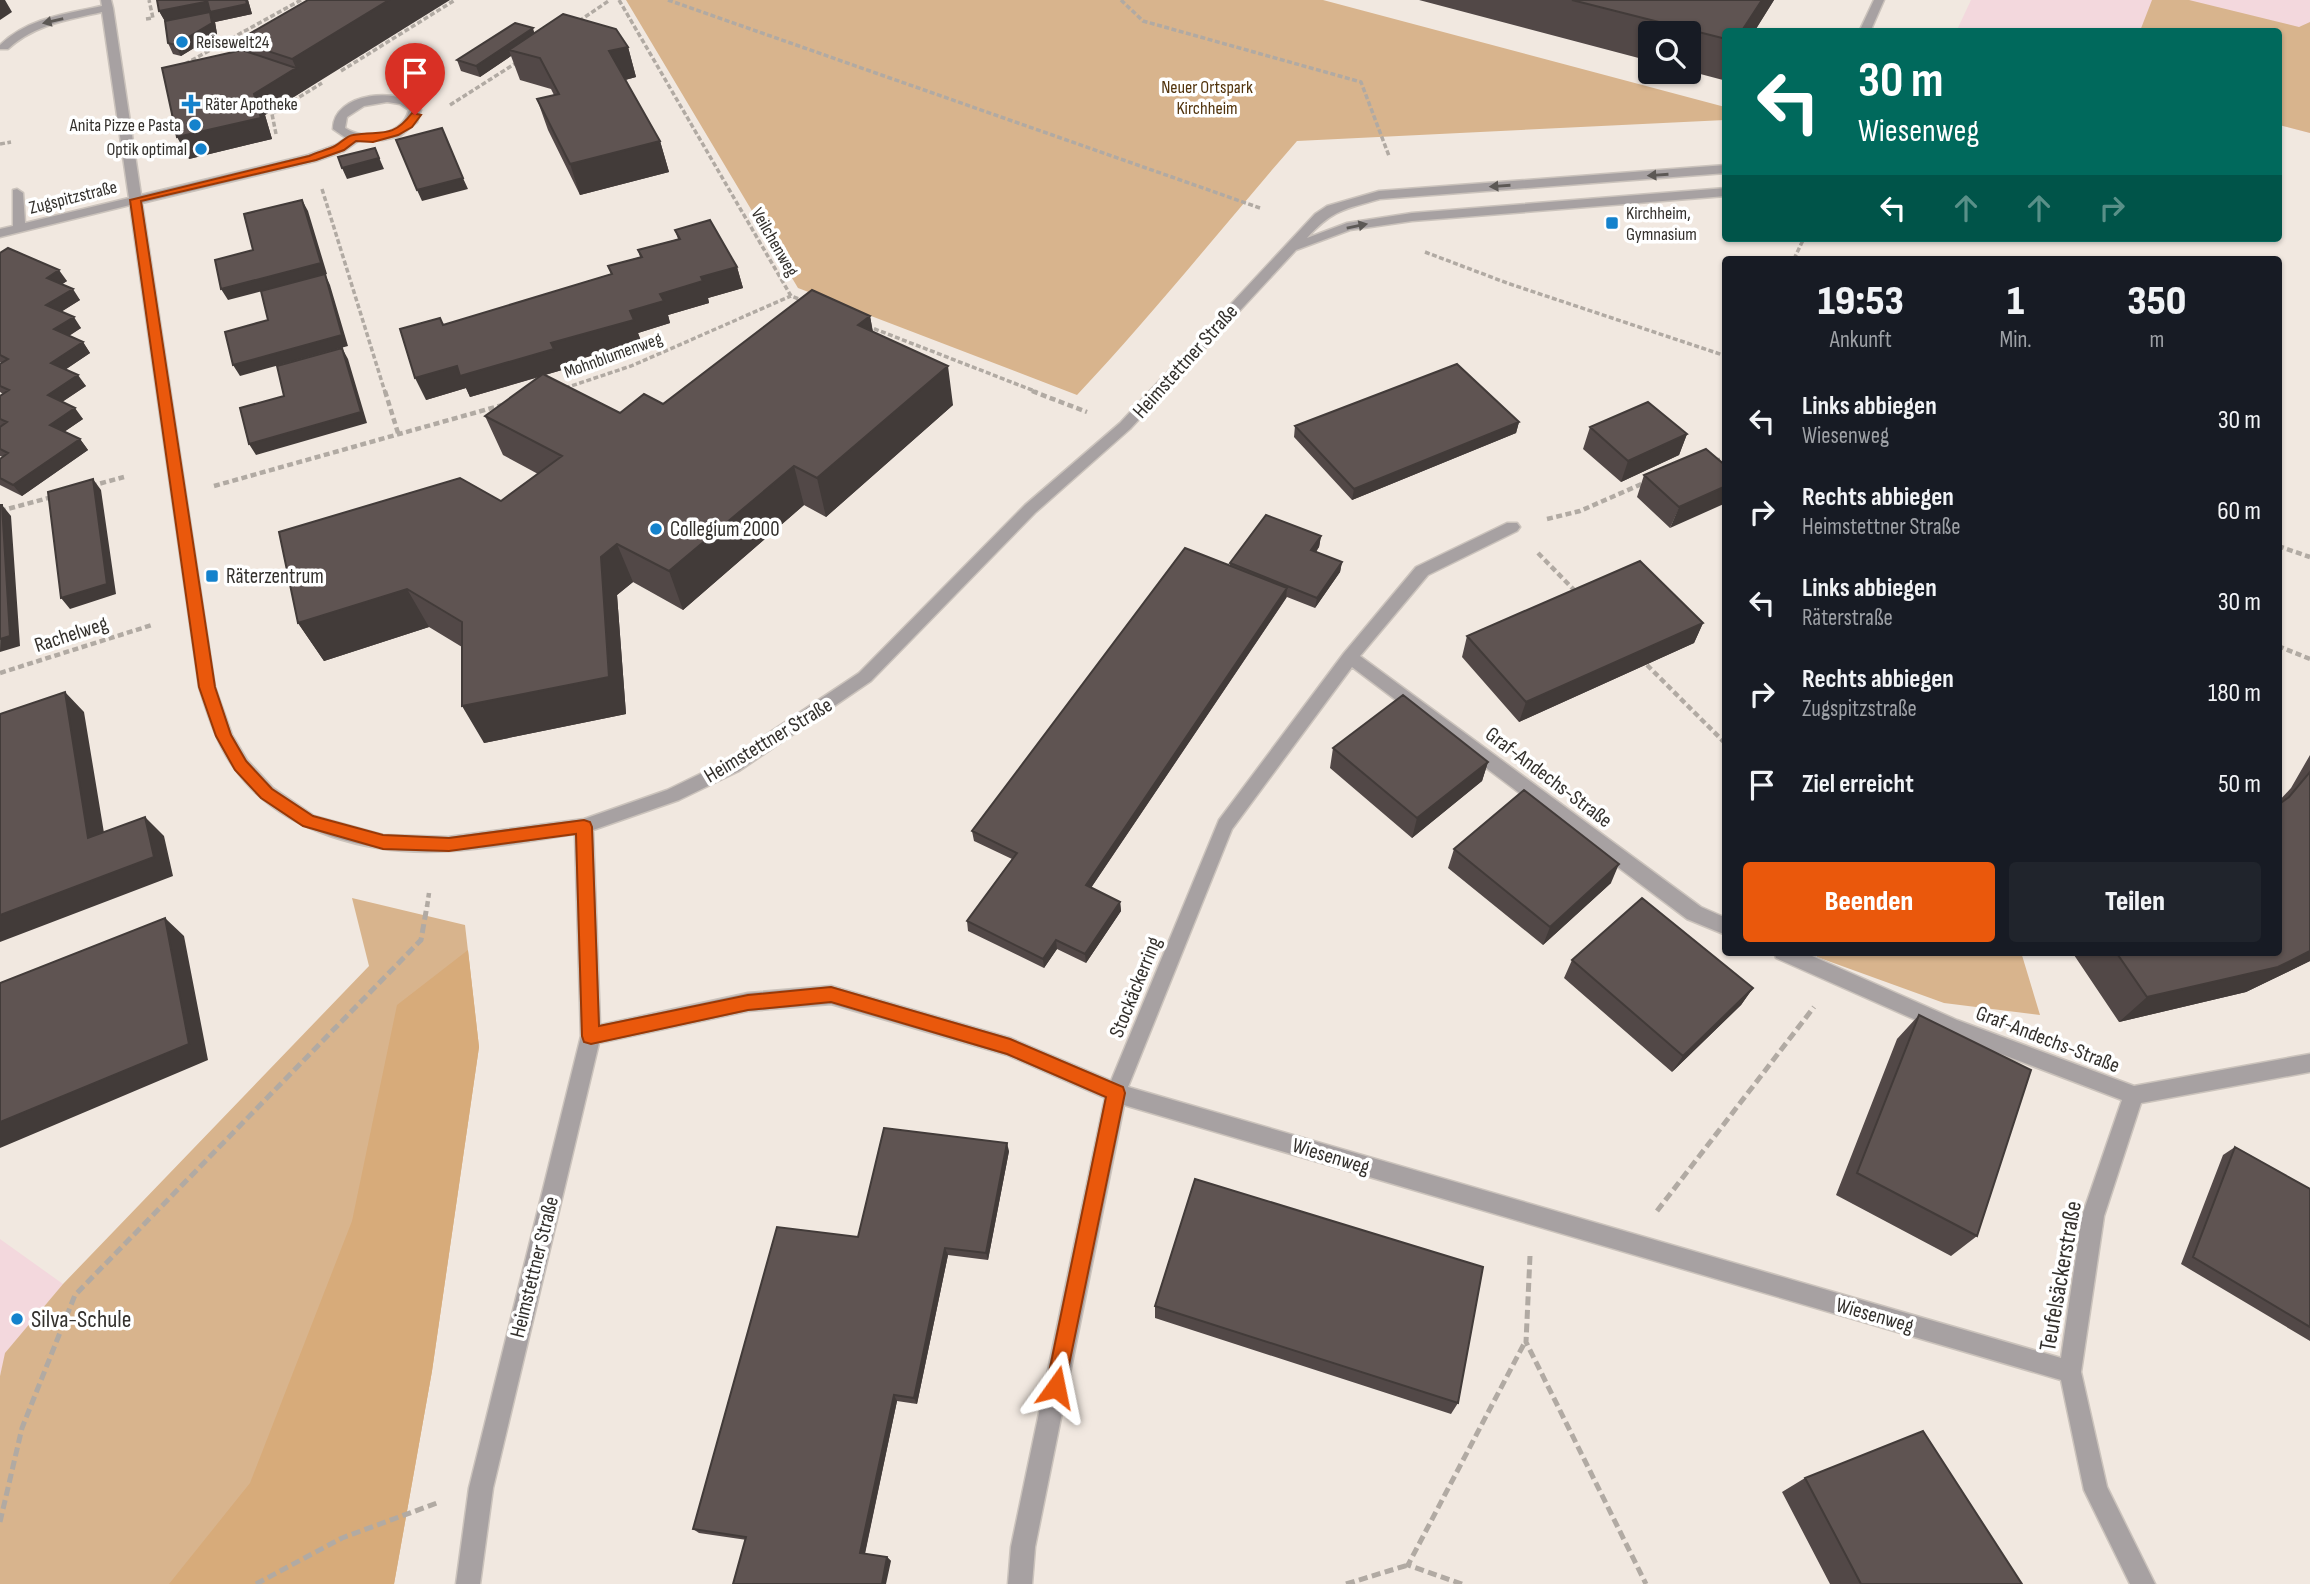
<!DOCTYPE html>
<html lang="de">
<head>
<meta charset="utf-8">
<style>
  body { margin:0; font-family:"Sofia Sans Condensed",sans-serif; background:#20242c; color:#f1f3f6; height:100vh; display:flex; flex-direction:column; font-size:26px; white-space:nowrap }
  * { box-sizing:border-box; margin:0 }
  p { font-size:23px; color:#9ea1a6 }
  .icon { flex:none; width:38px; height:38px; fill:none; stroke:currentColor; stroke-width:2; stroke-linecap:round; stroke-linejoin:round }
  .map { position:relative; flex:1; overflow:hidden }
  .sheet { position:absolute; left:1722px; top:256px; width:560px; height:700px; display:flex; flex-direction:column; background:#171b24; border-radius:7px; box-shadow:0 2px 5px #0004 }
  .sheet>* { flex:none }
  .hud { position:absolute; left:1722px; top:28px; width:560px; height:214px; border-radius:7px; box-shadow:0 2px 5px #0004; background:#00695c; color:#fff; overflow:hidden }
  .fabs { position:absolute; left:1638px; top:21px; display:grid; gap:14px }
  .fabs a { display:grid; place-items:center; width:63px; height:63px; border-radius:7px; background:#171b24; box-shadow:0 2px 5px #0004; font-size:35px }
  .pin { position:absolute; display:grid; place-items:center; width:60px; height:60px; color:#fff; margin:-72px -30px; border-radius:50% 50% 50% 0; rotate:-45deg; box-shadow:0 0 7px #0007 }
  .pin .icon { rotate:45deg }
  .me { position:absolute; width:77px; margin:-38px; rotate:12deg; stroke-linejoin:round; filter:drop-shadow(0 0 5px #0008) }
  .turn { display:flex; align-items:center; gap:24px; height:147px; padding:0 21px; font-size:32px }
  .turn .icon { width:91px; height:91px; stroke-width:2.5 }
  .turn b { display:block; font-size:49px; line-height:60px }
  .lanes { display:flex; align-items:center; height:66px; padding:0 21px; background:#0003; justify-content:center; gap:35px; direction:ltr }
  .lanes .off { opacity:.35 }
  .eta { display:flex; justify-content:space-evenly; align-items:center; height:119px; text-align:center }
  .eta b { font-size:42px; font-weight:800; line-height:49px }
  .action { display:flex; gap:14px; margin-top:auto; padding:14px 21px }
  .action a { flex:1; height:80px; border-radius:7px; background:#ea580c; color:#fff; font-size:28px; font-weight:800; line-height:80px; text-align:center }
  .action a+a { background:#20242c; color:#f1f3f6 }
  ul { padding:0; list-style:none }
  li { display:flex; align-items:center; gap:21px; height:91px; padding:0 21px }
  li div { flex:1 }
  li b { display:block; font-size:26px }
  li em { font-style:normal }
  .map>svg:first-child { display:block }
  .education { fill:#f3d8dd }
  .green { fill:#d8b48d }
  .forest { fill:#d7ab7a }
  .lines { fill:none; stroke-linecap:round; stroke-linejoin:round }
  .minor-casing { stroke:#cbc3bc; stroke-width:3 }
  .path-far2 { stroke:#b1aaa3; stroke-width:3.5; stroke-dasharray:5 2.5; stroke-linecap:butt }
  .path-far1 { stroke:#b1aaa3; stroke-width:4.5; stroke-dasharray:6 3.5; stroke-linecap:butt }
  .path { stroke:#b1aaa3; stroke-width:5; stroke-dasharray:9 4.5; stroke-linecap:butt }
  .minor { fill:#a7a1a2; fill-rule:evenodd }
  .wall { fill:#524847 }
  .shaded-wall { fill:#423b39 }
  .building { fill:#5f5452; stroke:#423b39; stroke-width:2 }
  .oneway { fill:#5c5855 }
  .route { fill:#ea580c; stroke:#983908; stroke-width:2 }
  .poi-dot { fill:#1482cc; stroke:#fff; stroke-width:2.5 }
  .labels { text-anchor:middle; stroke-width:7; stroke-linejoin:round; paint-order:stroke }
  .far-poi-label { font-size:18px; fill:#33302c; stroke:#fff; text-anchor:start }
  .far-park-label { font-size:18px; fill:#51330c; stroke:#fff }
  .far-street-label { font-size:18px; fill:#33302c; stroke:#fff }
  .street-label { font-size:21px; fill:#33302c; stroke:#fff }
  .poi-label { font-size:21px; fill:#33302c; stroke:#fff; text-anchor:start }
  .near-street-label { font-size:24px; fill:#33302c; stroke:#fff }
  .near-poi-label { font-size:24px; fill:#33302c; stroke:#fff; text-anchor:start }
</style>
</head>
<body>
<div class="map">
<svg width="2310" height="1584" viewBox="0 0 2310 1584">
  <rect width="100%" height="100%" fill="#f1e8e0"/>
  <path class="education" d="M1971,0H2310V133L2279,125L2278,32H1956Z
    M0,1239L63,1284L6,1353L0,1376Z"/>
  <path class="green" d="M626,0H1323L1725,107V120L1297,141C1224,225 1154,313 1077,395L798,288Z
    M2152,0H2189L2299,27L2310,22V133L2279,125L2278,32L2140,31Z
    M352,898L465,925L479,1047L432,1371L394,1584H0V1376L5,1353L63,1284L369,966Z
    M1815,952H2021L2040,1015L1944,1003L1817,957Z"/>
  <path class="forest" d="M468,950L479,1047L432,1371L394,1584H169L250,1483L352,1221L397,1005Z"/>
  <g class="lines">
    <g class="minor-casing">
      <path id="minor" d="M101,0H111L113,8L141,195L308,155L336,145L346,138L333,129C333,92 402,85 421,110L417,122L400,136L383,140L358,141L344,151L316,161L142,203L215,687L232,735L247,760L273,788L314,816L383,835L448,837L584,819L667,790L727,761L859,673L1025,505L1120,423L1315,214L1327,206L1379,191L1726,165V173L1380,199C1345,209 1332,210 1307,238L1347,223L1412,213L1726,188V196L1412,221L1350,230L1296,250L1130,429L1035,513L871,681L739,771L679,800L593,830L600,1025L748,993L831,986L1010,1038L1111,1081L1219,820L1344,653L1416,567L1507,523H1517L1520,527L1517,531L1428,575L1360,656L1701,907L1726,918V935L1687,919L1352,667L1232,829L1128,1087L2061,1358L2082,1216L2122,1100L1943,1032L1776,958L1774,952H1803L1957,1020L2134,1086L2310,1054V1072L2141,1103L2104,1216L2081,1372L2107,1487L2155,1584H2130L2084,1490L2061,1380L1124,1105L1035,1547L1032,1584H1008L1011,1547L1105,1098L1007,1055L831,1004L748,1011L599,1043L493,1488L480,1584H456L469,1488L581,1036L575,834C534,840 491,849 449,851C373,856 281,834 235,769C217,745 208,715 199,687L130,205L0,237V229L13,226V190L17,189L23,193L25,223L129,198L102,12C68,20 35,24 8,49H0V45C28,18 65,14 102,6ZM387,102L400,104L409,110C402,136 365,141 345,128L347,117L364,106Z
        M1874,0H1884L1870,32H1859Z"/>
    </g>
    <path class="path-far2" d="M619,0L791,296L804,301
      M668,0L1260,208
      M1121,0L1143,21L1361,82L1389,156
      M146,19L153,18L149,0
      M579,21L610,0
      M185,64L301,0
      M341,71L455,0
      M450,105L516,63
      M276,134L272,114L322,83
      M0,144L11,142
      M322,189L385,392
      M1425,252L1507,283L1726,356
      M1794,259L1804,238
      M867,326L1037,392
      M565,388L631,366L791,296"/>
    <path class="path-far1" d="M385,391L398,433
      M1032,391L1087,412
      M1714,460H1726
      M1724,460L1726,453
      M91,486L124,477
      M214,486L506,404
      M0,511L52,497
      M1547,519L1580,511L1644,483
      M2278,546L2310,557
      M1538,553L1578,594
      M2278,646L2310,659
      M1647,665L1726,744
      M0,673L152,625
      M427,907L429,893"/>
    <path class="path" d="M1657,1211L1814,1007
      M1530,1256L1526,1342L1646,1584
      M0,1522L22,1428L75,1295L421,940L427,906
      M256,1584L342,1538L437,1503
      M1346,1584L1408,1565
      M1462,1584L1408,1565L1525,1342"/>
    <use href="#minor" class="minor"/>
  </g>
  <path class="wall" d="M157,0H248L252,14L215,22L217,34L181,56L173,54L168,43L165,21L159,11Z
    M308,0L306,89L265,115L272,139L189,159L242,50L237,41Z
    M1419,0H1774L1754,32H1726V76L1723,80L1689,71V33H1650V61Z
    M534,33L628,47L636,77L625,80L660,141L669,172L580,195L548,130L537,99L554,95L551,89L520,80L511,56L480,77L461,71L457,60Z
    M675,230L737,267L743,288L708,298L709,303L668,315L670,323L638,333L641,341L560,365L562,370L545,375L620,413L663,404L870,316L873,332L953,405L826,517L804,505L683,610L633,582L617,595L626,714L484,743L462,647L429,627L324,661L298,623L501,501L538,474L503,455L485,416L539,377L470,397L466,388L426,400L443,325L611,274L608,266L640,257L638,250L678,239Z
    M0,253L67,281L62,284L80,300L61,312L81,328L69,336L83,342L90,353L66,369L86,386L62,402L83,419L64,432L80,439L88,450L22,496L0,485V459L3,457L0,456V396L3,394L0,392V364L2,363L0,362Z
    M1519,422L1516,433L1352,500L1294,437L1295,426Z
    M1590,427L1687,434L1679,455L1621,482L1583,449Z
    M1706,449L1670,528L1637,497L1644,475Z
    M1321,536L1319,547L1316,552L1342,562L1340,572L1315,608L1287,597L1091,888L1120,902L1121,911L1086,963L1057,949L1044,968L968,931L967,921L1012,859L974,841L972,831L1230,565V563Z
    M1703,623L1694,643L1519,722L1462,657L1467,636Z
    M1333,748L1488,762L1482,781L1412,838L1330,768Z
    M2310,755V961L2246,992L2119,1022L2072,952H2278V802L2291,788Z
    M1454,849L1611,883L1543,945L1448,868Z
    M1572,960L1753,988L1741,1005L1672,1072L1564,978Z
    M1919,1015L1977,1236L1951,1256L1836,1195L1897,1039Z
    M2235,1147L2310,1189V1341L2181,1264L2223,1155Z
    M1009,1151L988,1260L948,1255L917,1404L897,1401L865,1554L887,1557L891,1561L699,1533L693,1529L858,1237Z
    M1155,1306L1458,1403L1451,1414L1155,1318Z
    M1805,1478L2022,1584H1830L1782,1492Z"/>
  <path class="shaded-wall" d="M0,0H5L12,12L0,20Z
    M204,0H248L252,14L215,22L217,34L181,56L175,45L171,32L159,11Z
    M389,0H450L265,115L272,139L189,159L177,137L254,94L296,68L292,59Z
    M1762,0H1774L1754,32H1741Z
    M533,28L536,39L509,50L511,56L480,77L476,66Z
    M628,47L636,77L618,82L609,51Z
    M660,141L669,172L580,195L570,164Z
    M375,148L384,169L347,179L342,168Z
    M463,178L468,189L422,201L417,190Z
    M302,200L308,211L327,274L228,300L221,289Z
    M737,267L743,288L708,298L709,303L668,315L670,323L638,333L641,341L560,365L562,370L470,397L466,388L426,400L415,378L457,366L551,343L630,311L660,294L701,277Z
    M59,270L67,281L55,289L47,278Z
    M325,274L330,285L348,346L240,376L233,365Z
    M73,289L80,300L54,316L46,305Z
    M870,316L877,356L858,325Z
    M74,317L81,328L62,340L54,329Z
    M83,342L90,353L59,374L51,363Z
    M342,348L348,359L367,423L256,455L249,444Z
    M948,366L953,405L826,517L817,478Z
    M78,375L86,386L56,406L48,395Z
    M75,408L83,419L58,436L50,425Z
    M1519,422L1516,433L1352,500L1354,489Z
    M1687,434L1679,455L1621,482L1628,461Z
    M80,439L88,450L22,496L13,485Z
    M794,466L804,505L683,610L669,571Z
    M93,479L101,490L116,594L70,609L61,598Z
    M1726,486V503L1670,528L1679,507Z
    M2,505L11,516L20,646L0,652Z
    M1321,536L1319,547L1310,560L1311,550Z
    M617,544L633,582L617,595L626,714L484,743L462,706L601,557Z
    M1342,562L1340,572L1315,608L1317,598Z
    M1287,588L1286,598L1086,895V885Z
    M407,589L429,627L324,661L298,623Z
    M1703,623L1694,643L1519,722L1526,702Z
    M65,692L84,712L108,857L88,838Z
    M1488,762L1482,781L1412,838L1417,818Z
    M145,817L164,836L173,876L0,942V915Z
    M1619,864L1611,883L1543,945L1550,927Z
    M1120,902L1121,911L1086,963L1085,954Z
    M165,918L184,936L208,1060L0,1148V1122Z
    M1056,940L1057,949L1044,968L1043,959Z
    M2310,951V961L2246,992L2119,1022L2147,997Z
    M1753,988L1741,1005L1672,1072L1683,1056Z
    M1007,1143L1009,1151L988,1260L986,1253Z
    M945,1248L948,1255L917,1404L914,1398Z
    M894,1395L897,1401L864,1557L860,1553Z
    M887,1557L891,1561L886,1584H882Z"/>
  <path class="building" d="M157,0H204L205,2L159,11Z
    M207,0H246L247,4L210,12Z
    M308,0H389L292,59L237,41Z
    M1572,0H1762L1741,32H1726V39Z
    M210,12L212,23L175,45L168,43L165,21Z
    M563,14L616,29L628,47L609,51L660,141L570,164L537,99L559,94L540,58L509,50Z
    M515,23L533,28L476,66L457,60Z
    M242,50L296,68L254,94L261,118L177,137L162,68Z
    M442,128L463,178L417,190L396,140Z
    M375,148L379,158L342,168L338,157Z
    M302,200L321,263L221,289L215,260L253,250L244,214Z
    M710,220L737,267L701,277L703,281L660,294L664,301L630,311L634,320L551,343L554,349L460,376L457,366L415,378L400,329L440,318L443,325L612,274L608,266L642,257L638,250L680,239L675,230Z
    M8,248L59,270L47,278L73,289L46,305L74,317L54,329L83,342L51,363L78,375L48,395L75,408L50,425L80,439L13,485L0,478V459L8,453L0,449V427L7,422L0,419V396L9,390L0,386V364L8,359L0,355V253Z
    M325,274L342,335L233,365L225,332L268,320L261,291Z
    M812,290L870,316L858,325L948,366L817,478L794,466L669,571L617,544L601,557L609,677L462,706V622L407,589L298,623L279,532L460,478L501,501L562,456L485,416L543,374L620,413L644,394L663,404Z
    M342,348L361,412L249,444L240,408L284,396L277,366Z
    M1457,364L1519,422L1354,489L1295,426Z
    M1648,402L1687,434L1628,461L1590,427Z
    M1706,449L1726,466V486L1679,507L1644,475Z
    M93,479L107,584L61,598L48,492Z
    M0,505H2L10,636L0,639Z
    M1266,515L1321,536L1311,550L1342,562L1317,598L1230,563Z
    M1185,548L1287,588L1086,885L1120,902L1085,954L1056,940L1043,959L967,921L1017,853L972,831Z
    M1640,561L1703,623L1526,702L1467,636Z
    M65,692L88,838L145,817L154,857L0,915V714Z
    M1403,695L1488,762L1417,818L1333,748Z
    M2310,772V951L2278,967L2147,997L2116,952H2278V805L2289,797Z
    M1524,790L1619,864L1550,927L1454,849Z
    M1642,898L1753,988L1683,1056L1572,960Z
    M165,918L189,1044L0,1122V983Z
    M1919,1015L2031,1070L1977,1236L1857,1173Z
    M884,1128L1007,1143L986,1253L945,1248L914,1398L894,1395L860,1553L887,1557L882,1584H733L746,1537L693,1529L777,1227L858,1237Z
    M2235,1147L2310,1189V1327L2193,1257Z
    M1195,1179L1483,1267L1458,1403L1155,1306Z
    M1923,1431L2022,1584H1861L1805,1478Z"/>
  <defs><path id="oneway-solid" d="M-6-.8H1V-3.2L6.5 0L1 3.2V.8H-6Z" transform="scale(1.75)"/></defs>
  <g class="oneway">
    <use href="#oneway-solid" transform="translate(53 21) rotate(167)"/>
    <use href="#oneway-solid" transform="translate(1658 175) rotate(176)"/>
    <use href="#oneway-solid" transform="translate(1500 186) rotate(176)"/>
    <use href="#oneway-solid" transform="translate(1357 226) rotate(-11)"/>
  </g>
  <path class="route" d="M412,113L421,115L412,127L398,135L373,142L356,141L344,150L316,160L141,201L215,687L231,735L246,761L272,789L313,816L383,835L449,838L584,820L590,822L592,827L599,1026L748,995L831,987L1010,1039L1123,1087L1125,1093L1063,1394L1056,1397L1049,1394L1046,1387L1106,1097L1007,1054L831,1002L748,1010L591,1044L584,1042L582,1036L576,834L449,851L383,849L303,826L261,798L235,770L216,736L199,687L130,200L309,156C318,152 327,150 335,146C341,143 346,136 353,135C379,130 392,140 412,113Z"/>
  <g class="poi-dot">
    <circle cx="182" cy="42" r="7"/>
    <path d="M187.5 93.5h7v7h7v7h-7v7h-7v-7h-7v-7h7z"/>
    <circle cx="195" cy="125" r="7"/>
    <circle cx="201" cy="149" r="7"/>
    <rect x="1605" y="216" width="14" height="14" rx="3.5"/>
    <circle cx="656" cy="529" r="7"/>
    <rect x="205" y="569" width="14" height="14" rx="3.5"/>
    <circle cx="17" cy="1319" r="7"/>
  </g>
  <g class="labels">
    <g class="far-poi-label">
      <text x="196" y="48">Reisewelt24</text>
      <text x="205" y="110">Räter Apotheke</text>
      <text x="181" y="131" text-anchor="end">Anita Pizze e Pasta</text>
      <text x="187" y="155" text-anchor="end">Optik optimal</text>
      <text x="1626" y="219">Kirchheim,<tspan x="1626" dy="21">Gymnasium</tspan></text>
    </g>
    <g class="far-park-label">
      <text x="1207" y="93">Neuer Ortspark<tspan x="1207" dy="21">Kirchheim</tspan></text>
    </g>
    <g class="far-street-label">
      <text transform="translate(73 197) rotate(-14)" y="6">Zugspitzstraße</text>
      <text transform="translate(775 242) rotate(60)" y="6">Veilchenweg</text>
      <text transform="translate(613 355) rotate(-20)" y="6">Mohnblumenweg</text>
    </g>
    <g class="street-label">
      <text transform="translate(1185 361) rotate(-48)" y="7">Heimstettner Straße</text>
      <text transform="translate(71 634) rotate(-18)" y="7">Rachelweg</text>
      <text transform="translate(768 740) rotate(-31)" y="7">Heimstettner Straße</text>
      <text transform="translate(1549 777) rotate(37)" y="7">Graf-Andechs-Straße</text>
      <text transform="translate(1135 987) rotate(-68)" y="7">Stockäckerring</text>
      <text transform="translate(2048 1039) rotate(21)" y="7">Graf-Andechs-Straße</text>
      <text transform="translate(1331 1156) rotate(17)" y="7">Wiesenweg</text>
      <text transform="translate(534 1267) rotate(-76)" y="7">Heimstettner Straße</text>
      <text transform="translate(1875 1315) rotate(16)" y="7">Wiesenweg</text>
    </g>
    <g class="poi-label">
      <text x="670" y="536">Collegium 2000</text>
      <text x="226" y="583">Räterzentrum</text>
    </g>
    <g class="near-street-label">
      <text transform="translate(2060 1276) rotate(-80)" y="8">Teufelsäckerstraße</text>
    </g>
    <g class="near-poi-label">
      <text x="31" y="1327">Silva-Schule</text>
    </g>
  </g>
</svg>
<div class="fabs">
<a><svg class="icon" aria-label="search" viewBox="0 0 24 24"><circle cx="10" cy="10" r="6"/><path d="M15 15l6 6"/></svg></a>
</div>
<div class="pin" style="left:415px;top:115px;background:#d93025"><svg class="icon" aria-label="arrive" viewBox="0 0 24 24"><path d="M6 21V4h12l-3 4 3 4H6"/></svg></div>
<svg class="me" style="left:1056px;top:1387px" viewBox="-20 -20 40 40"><path d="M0-17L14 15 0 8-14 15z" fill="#ea580c" stroke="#fff" stroke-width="4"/></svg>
<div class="hud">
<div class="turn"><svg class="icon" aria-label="left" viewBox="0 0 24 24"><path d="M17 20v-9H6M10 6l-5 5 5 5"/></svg><div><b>30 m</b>Wiesenweg</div></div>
<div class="lanes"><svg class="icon" aria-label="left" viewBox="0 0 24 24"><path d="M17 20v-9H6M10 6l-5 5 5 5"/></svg><svg class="icon off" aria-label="ahead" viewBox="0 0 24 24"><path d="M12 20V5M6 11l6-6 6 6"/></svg><svg class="icon off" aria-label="ahead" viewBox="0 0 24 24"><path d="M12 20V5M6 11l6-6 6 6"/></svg><svg class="icon off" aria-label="right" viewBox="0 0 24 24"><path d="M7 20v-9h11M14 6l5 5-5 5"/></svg></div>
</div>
<section class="sheet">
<div class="eta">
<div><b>19:53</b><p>Ankunft</p></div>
<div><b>1</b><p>Min.</p></div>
<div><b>350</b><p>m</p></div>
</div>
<ul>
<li><svg class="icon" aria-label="left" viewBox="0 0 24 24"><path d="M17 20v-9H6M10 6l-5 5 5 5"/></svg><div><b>Links abbiegen</b><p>Wiesenweg</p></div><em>30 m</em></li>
<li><svg class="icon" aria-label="right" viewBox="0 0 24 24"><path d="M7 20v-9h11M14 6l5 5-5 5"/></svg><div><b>Rechts abbiegen</b><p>Heimstettner Straße</p></div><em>60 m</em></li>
<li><svg class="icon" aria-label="left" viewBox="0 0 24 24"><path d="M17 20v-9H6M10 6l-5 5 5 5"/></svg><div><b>Links abbiegen</b><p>Räterstraße</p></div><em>30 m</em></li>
<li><svg class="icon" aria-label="right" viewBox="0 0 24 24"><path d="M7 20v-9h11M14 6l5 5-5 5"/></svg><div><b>Rechts abbiegen</b><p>Zugspitzstraße</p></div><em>180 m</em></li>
<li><svg class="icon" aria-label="arrive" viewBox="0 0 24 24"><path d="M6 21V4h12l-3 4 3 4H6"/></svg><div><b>Ziel erreicht</b></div><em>50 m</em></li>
</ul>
<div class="action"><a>Beenden</a><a>Teilen</a></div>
</section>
</div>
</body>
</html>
